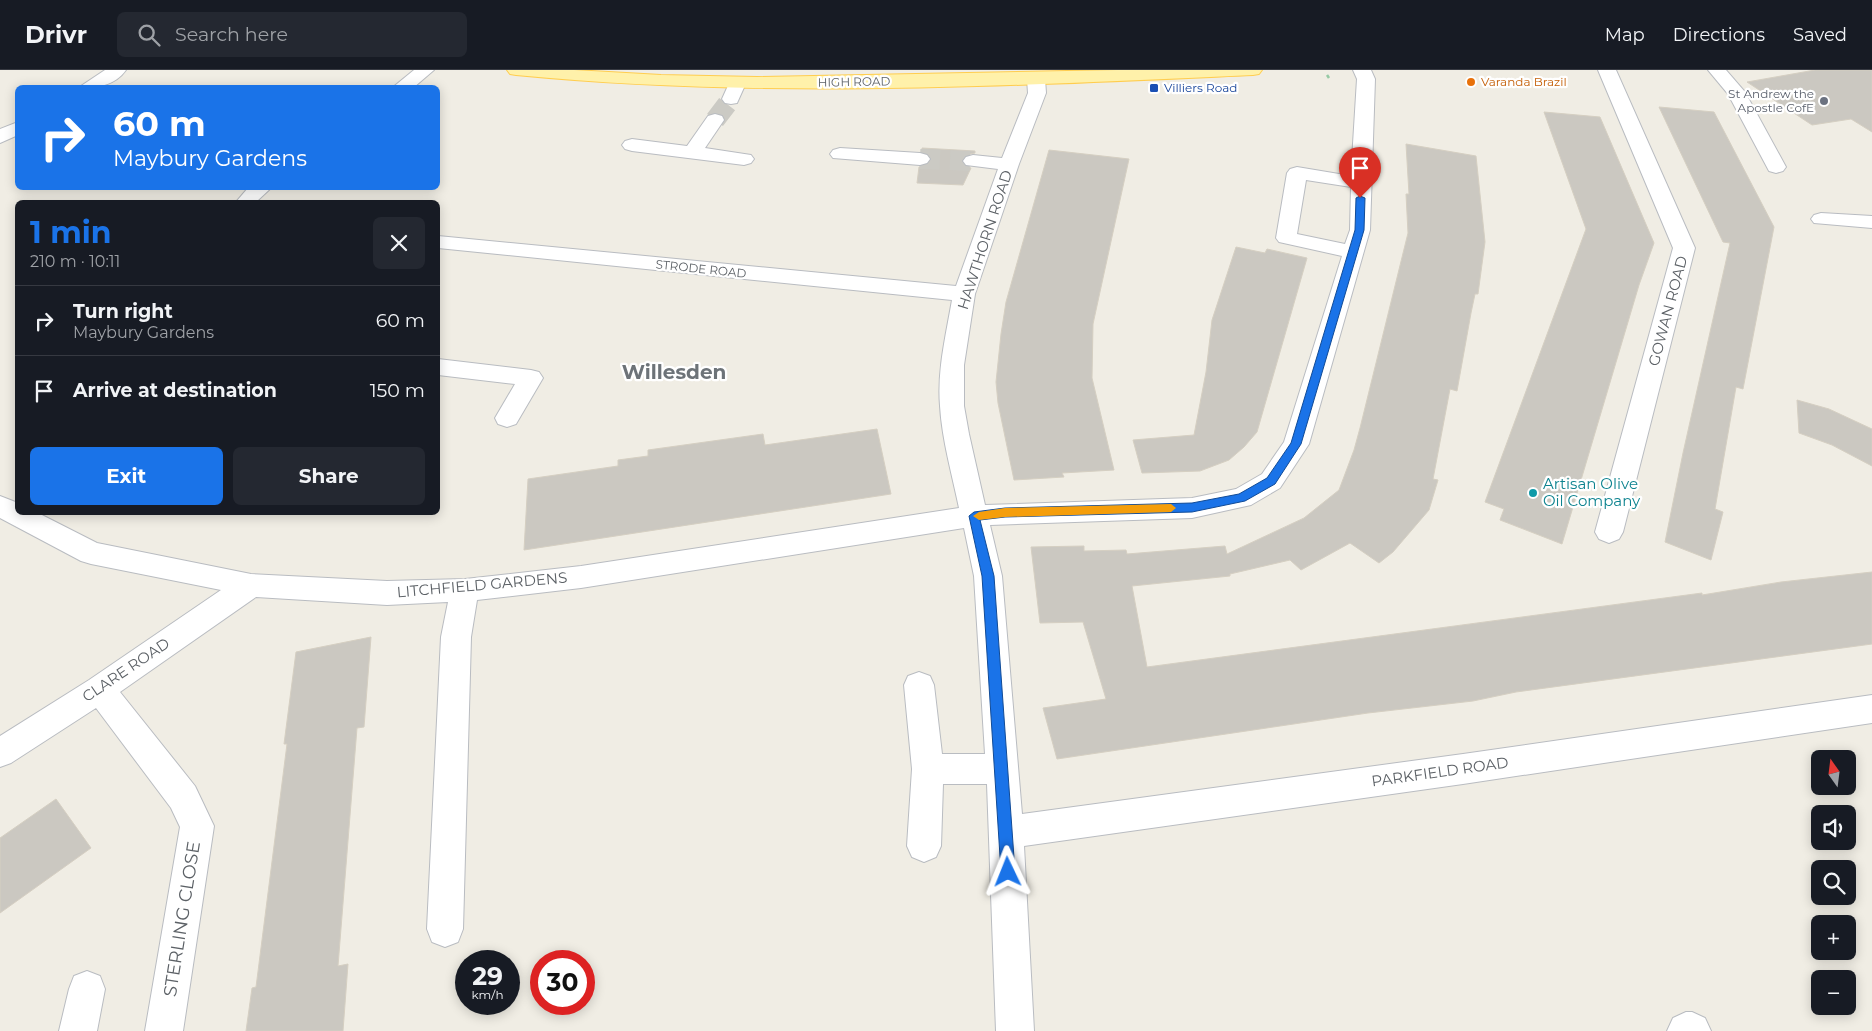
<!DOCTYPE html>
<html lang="en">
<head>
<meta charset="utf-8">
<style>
  body { margin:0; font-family:Montserrat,sans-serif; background:#242831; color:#f1f3f6; height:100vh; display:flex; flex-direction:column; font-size:19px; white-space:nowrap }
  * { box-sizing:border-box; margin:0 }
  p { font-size:16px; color:#9ea1a6 }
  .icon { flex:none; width:28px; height:28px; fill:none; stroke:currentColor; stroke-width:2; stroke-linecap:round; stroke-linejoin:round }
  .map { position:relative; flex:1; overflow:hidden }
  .side { position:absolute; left:15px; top:130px; width:425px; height:315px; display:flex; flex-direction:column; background:#171b24; border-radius:8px; box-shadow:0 2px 12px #0003 }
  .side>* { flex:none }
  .top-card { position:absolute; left:15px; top:15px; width:425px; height:105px; border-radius:8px; box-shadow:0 2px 12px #0003; background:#1a73e8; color:#fff; overflow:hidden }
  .needle { width:32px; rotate:346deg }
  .controls { position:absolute; left:1811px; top:680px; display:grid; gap:10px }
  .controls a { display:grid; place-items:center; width:45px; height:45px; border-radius:8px; background:#171b24; box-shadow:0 2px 12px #0003; font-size:25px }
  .speed { position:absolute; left:455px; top:880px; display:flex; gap:10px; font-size:25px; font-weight:700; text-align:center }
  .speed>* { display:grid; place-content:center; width:65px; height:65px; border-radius:50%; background:#171b24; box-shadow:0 2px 12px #0003; line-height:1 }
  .speed small { font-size:12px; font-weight:400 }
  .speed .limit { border:8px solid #d22; background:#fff; color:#111 }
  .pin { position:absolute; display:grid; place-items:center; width:42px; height:42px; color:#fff; margin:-51px -21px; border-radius:50% 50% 50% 0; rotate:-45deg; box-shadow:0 0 5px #0007 }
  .pin .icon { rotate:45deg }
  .me { position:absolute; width:55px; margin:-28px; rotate:358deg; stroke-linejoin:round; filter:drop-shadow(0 0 4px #0008) }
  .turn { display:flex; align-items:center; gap:18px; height:105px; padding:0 15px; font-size:22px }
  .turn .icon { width:65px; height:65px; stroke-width:2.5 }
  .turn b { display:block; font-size:35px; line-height:42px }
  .round { display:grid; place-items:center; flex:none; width:52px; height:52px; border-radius:8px; background:#242831 }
  .head { display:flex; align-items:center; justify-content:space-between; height:85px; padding:0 15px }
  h1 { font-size:30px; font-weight:700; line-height:38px; color:#1a73e8 }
  .action { display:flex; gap:10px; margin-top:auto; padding:10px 15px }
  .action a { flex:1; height:58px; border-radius:8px; background:#1a73e8; color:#fff; font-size:20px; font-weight:700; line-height:58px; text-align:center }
  .action a+a { background:#242831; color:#f1f3f6 }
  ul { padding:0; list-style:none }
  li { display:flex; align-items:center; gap:15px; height:70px; padding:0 15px; border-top:1px solid #363941 }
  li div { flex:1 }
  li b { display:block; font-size:19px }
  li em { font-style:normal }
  header { display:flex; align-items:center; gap:30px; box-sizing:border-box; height:70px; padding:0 25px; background:#171b24; border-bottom:1px solid #363941 }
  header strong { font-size:24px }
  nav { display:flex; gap:28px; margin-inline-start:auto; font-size:18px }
  .search { width:350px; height:45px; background:#242831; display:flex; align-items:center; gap:12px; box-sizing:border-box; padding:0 18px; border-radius:8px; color:#9ea1a6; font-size:19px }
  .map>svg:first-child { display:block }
  .building { fill:#cbc8c1; stroke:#d5cfc2 }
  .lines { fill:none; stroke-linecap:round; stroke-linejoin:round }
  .minor-tunnel { stroke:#cbcac4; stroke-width:20; stroke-dasharray:20 10; stroke-linecap:butt }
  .minor-casing { stroke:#b9bcc1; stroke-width:2 }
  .major-casing { stroke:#ffcd4f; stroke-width:2 }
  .path { stroke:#95c9a4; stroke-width:2.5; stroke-dasharray:4 2; stroke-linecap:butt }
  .minor { fill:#fff; fill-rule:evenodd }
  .major { fill:#fff1aa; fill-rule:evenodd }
  .route { fill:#1a73e8; stroke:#114b97 }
  .slow { fill:#f59e0b }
  .food-dot { fill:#e8710a; stroke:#fff; stroke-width:2 }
  .transit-dot { fill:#1a4fb4; stroke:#fff; stroke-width:2 }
  .worship-dot { fill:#6b7280; stroke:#fff; stroke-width:2 }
  .culture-dot { fill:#0f9aa8; stroke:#fff; stroke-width:2 }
  .labels { text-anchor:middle; stroke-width:4.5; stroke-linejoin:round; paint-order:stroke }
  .far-street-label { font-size:12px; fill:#5c6166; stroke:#fff }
  .far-food-label { font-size:12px; fill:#c56008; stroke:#fff; text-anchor:start }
  .far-transit-label { font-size:12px; fill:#164399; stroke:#fff; text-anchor:start }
  .far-worship-label { font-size:12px; fill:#5b616d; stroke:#fff; text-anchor:end }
  .street-label { font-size:15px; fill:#5c6166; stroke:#fff }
  .culture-label { font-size:15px; fill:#0d838f; stroke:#fff; text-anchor:start }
  .near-street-label { font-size:18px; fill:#5c6166; stroke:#fff }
  .district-label { font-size:20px; font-weight:bold; fill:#6d7378; stroke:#fff }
</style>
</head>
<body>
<header>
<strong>Drivr</strong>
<div class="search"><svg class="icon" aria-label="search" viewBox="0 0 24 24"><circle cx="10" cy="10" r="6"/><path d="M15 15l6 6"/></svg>Search here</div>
<nav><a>Map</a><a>Directions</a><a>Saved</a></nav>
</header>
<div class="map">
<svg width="1872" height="961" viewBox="0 0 1872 961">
  <rect width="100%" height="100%" fill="#f0ede4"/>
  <path class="building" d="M1815,0H1872V62L1851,49L1812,55L1747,12Z
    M1659,37L1714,42L1774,157L1743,319L1736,317L1715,439L1723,442L1711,490L1665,472L1683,383L1730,173L1723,172Z
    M1544,42L1600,47L1654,173L1639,215L1562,474L1500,450L1504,439L1485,432L1586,159Z
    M1406,74L1476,86L1485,172L1478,224H1475L1471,243L1457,321L1450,319L1433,409L1438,410L1429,440L1393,482L1379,493L1350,473L1301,500L1290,490L1230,504V506L1132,516L1147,597L1702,523V525L1781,512L1872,502V574L1516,622L1473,631L1368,643L1057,689L1043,638L1106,629L1083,552L1040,553L1031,477L1084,476V481L1126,480L1127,484L1225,476L1227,484L1304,448L1339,420L1354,380L1360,358L1408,163L1406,124H1409Z
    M922,78L975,81V83L965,85L962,90L964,96L971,98L963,115L917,113L919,97L928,95L932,89L928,84L922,82Z
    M1049,80L1129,89L1093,254L1092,308L1114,400L1062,403L1064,407L1014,410L998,333L996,312L1001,264L1006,232Z
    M1236,177L1265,183L1267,179L1307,188L1257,362L1244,377L1229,390L1200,401L1142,403L1133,370L1194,365L1206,302L1212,250Z
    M1797,330L1829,339L1872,359V396L1832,375L1799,363Z
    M877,359L891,424L524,480L528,409L618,396V390L648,386V380L763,364L765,375Z
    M371,567L364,657L357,658L338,896L348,894L343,961H246L252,918L256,917L287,674H284L296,582Z
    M56,729L91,778L0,843V768Z"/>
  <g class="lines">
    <path class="minor-tunnel" d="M715,50L731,29
      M920,89L973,91"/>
    <g class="minor-casing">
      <path id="minor" d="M105,0H126C115,16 96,18 78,18Z
        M414,0H434L413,18H392Z
        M1353,0H1371L1375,9L1370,160L1309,374L1280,418L1251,435L1192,448L990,455L1002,506L1022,744L1463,684L1872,625V653L1463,714L1024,776L1034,961H996L987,714H943L941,776L936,787L924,792L912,787L907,776L912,699L904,615L908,606L919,602L930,606L934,615L942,684H985L974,506L964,458L581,518L477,530L471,567L463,859L458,872L445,877L432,872L427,859L441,567L448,532L387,535L256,527L120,622L195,716L214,756L183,961H145L180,757L171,738L96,638L11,693L0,697V666L89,610L221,520L91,494L81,491L0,448V426L18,433V442H36L97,473L251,504L387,511L465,509L581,496L959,438C952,404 942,370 940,336C937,300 946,265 952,230L438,178V166L956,216L998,99L966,95L963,91L966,87L973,85L1002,88L1028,23L1027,9L1030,5L1036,4L1042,5L1045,9L1046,23L1019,94L975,224L964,295V336L969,364L985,435L1192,428L1236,419L1262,404L1284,372L1342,186L1279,172L1276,168L1287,103L1290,99L1297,97L1351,106L1357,9ZM1306,110L1351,117L1350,160L1345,174L1297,164Z
        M1598,0H1616L1695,178L1623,462L1619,469L1609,473L1599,469L1595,462L1673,178Z
        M1708,0H1726L1745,22L1786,97L1783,101L1776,103L1769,101L1728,24Z
        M737,8L743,9L746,13L737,33L731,34L725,33L722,29L731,9Z
        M715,44L722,46L724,50L705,78L751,85L754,89L751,93L744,95L632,81L625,79L622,75L625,71L632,69L687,76L708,46Z
        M18,52V65L0,73V59Z
        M840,78L920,83L927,85L930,89L927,93L920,95L833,88L830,84L833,80Z
        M248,118H271L256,132H236Z
        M1821,143L1872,146V158L1814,153L1811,149L1814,145Z
        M438,289L531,300L539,302L543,308L516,354L507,357L498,354L495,348L515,314L438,305Z
        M87,901L100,906L105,919L97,961H59L69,919L74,906Z
        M1686,942H1692L1705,948L1711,961H1667L1673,948Z"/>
    </g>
    <g class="major-casing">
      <path id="major" d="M507,0H574L661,5L757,7L1118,0H1262L1259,4L1253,5C1008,16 761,29 516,5L510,4Z"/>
    </g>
    <path class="path" d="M1327,5L1329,8"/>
    <use href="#minor" class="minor"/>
    <use href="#major" class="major"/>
  </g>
  <path class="route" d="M1360,126L1365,128L1364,160L1301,374L1275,414L1245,431L1192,442L1005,447L980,450L994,506L1015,802L1013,807L1008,809L1003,807L1001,802L982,506L969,446L974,442L1005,438L1192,433L1239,424L1267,408L1291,373L1355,160L1356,128Z"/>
  <path class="slow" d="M1171,434L1176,438L1171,442L1005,447L979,450L973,446L979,442L1005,438Z"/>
  <circle class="food-dot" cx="1471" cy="12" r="5"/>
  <rect class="transit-dot" x="1149" y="13" width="10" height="10" rx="2.5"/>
  <circle class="worship-dot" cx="1824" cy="31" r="5"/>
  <circle class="culture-dot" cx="1533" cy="423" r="5"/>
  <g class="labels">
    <g class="far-street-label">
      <text transform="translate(854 12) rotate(-1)" y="4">HIGH ROAD</text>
      <text transform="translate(701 199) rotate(6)" y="4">STRODE ROAD</text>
    </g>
    <g class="far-food-label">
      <text x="1481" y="16">Varanda Brazil</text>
    </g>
    <g class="far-transit-label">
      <text x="1164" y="22">Villiers Road</text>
    </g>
    <g class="far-worship-label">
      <text x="1814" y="28">St Andrew the<tspan x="1814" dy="14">Apostle CofE</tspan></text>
    </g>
    <g class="street-label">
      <text transform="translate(985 170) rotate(-72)" y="5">HAWTHORN ROAD</text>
      <text transform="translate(1668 241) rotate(-75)" y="5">GOWAN ROAD</text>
      <text transform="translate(482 515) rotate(-5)" y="5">LITCHFIELD GARDENS</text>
      <text transform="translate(126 600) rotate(-34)" y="5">CLARE ROAD</text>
      <text transform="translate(1440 702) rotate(-8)" y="5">PARKFIELD ROAD</text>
    </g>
    <g class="culture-label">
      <text x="1543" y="419">Artisan Olive<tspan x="1543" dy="17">Oil Company</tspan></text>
    </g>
    <g class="near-street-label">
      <text transform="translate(182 849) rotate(-81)" y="6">STERLING CLOSE</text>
    </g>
    <g class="district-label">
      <text x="674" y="309">Willesden</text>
    </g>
  </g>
</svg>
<div class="controls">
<a><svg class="needle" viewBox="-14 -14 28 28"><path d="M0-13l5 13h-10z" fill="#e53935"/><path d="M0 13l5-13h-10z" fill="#9ea1a6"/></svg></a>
<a><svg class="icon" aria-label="sound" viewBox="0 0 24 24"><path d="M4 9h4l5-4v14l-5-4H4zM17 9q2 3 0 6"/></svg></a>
<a><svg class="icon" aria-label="search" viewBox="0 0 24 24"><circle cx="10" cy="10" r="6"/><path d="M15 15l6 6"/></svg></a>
<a>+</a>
<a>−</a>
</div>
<div class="speed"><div>29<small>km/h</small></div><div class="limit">30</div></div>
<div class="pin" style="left:1360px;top:128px;background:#d93025"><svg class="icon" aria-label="arrive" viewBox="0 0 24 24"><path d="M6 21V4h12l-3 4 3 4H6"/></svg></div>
<svg class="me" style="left:1008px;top:802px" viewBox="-20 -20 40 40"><path d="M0-17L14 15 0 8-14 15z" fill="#1a73e8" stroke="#fff" stroke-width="4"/></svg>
<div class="top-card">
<div class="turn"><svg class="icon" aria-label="right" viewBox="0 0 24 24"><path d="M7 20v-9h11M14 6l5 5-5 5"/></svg><div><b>60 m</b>Maybury Gardens</div></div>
</div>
<section class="side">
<div class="head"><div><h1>1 min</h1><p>210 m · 10:11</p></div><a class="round"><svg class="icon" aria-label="close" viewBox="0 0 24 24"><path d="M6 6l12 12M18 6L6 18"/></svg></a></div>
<ul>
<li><svg class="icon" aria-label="right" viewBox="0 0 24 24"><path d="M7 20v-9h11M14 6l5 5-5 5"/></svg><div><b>Turn right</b><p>Maybury Gardens</p></div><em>60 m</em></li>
<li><svg class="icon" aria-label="arrive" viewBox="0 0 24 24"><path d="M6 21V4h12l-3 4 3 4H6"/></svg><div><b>Arrive at destination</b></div><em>150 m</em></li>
</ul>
<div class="action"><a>Exit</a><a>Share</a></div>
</section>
</div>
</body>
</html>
